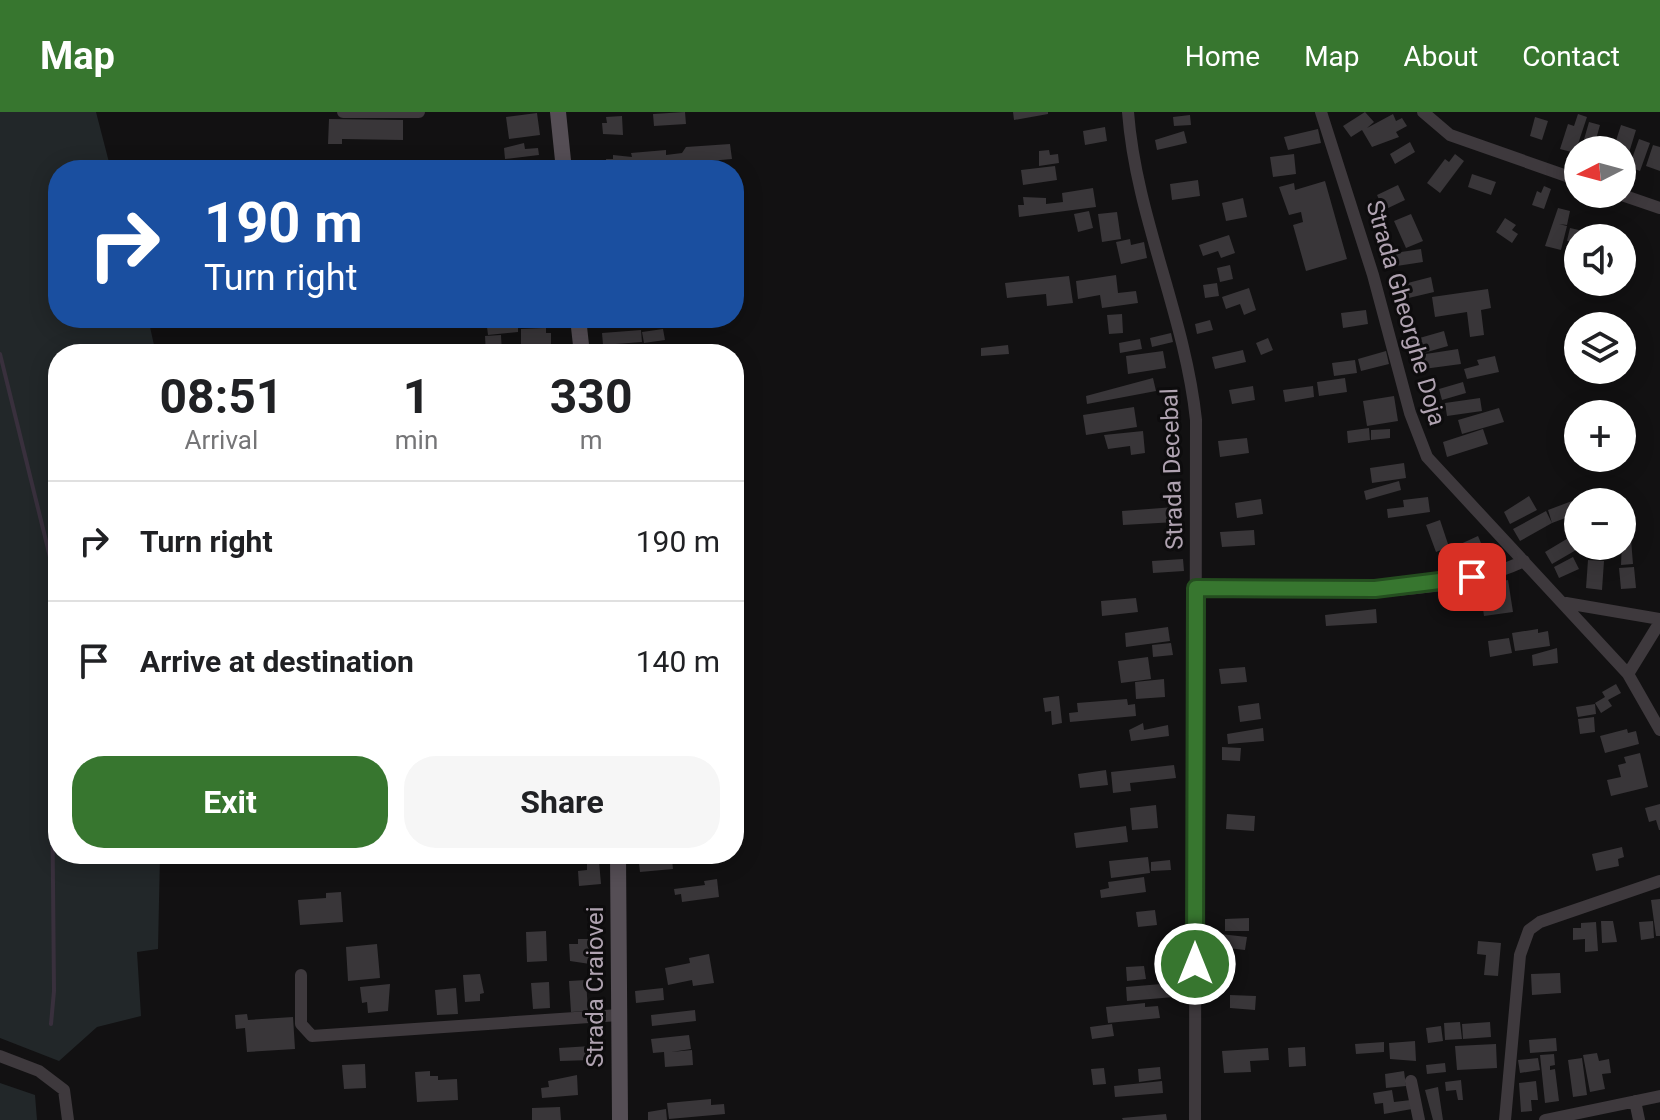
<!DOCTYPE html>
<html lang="en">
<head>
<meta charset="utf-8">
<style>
  body { margin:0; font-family:Roboto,sans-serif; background:#f6f6f6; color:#202124; height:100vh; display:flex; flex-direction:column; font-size:30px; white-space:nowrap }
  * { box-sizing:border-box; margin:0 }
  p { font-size:26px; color:#757577 }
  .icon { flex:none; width:44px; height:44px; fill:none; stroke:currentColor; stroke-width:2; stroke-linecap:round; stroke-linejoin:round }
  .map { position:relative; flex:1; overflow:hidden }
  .panel { position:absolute; left:48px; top:232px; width:696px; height:520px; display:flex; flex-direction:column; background:#fff; border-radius:32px; box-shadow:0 4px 20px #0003 }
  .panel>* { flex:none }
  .top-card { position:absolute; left:48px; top:48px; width:696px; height:168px; border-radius:32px; box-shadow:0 4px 20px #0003; background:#1a4fa0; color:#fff; overflow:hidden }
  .needle { width:52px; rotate:264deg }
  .controls { position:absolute; left:1564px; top:24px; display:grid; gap:16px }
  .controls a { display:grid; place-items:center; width:72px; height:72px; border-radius:50%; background:#fff; box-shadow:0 4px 20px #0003; font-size:40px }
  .pin { position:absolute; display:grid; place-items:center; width:68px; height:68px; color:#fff; margin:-34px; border-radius:16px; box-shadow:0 4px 12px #0006 }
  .me { position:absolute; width:88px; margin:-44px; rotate:0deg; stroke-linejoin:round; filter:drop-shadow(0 0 6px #0008) }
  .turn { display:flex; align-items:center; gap:28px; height:168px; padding:0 24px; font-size:36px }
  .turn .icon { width:104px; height:104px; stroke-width:2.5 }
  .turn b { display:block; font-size:56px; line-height:68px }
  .eta { display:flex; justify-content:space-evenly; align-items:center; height:136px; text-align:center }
  .eta b { font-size:48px; font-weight:700; line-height:56px }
  .button { display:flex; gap:16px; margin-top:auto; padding:16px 24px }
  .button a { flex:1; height:92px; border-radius:32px; background:#37762f; color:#fff; font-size:32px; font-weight:700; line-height:92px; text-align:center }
  .button a+a { background:#f6f6f6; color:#202124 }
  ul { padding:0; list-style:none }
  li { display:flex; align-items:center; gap:24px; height:120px; padding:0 24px; border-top:2px solid #e0e0e0 }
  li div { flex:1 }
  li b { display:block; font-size:30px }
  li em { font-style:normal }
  header { display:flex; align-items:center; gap:48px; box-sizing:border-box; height:112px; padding:0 40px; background:#37762f; color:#fff }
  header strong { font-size:38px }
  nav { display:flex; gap:44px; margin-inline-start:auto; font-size:28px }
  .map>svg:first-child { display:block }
  .green { fill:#222729 }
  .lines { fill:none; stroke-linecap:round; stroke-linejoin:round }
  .stream { stroke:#39303d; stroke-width:4 }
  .building { fill:#393639 }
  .minor { stroke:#3e393d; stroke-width:12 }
  .major { stroke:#554e55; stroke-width:16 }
  .route-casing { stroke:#244d1f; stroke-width:20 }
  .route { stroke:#37762f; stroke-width:14 }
  .labels { text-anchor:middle; stroke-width:6; stroke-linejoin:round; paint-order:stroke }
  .street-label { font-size:24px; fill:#b0a3b1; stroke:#0d0c0d }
</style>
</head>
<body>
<header>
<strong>Map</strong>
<nav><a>Home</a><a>Map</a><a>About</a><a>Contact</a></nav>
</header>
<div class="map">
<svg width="1660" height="1008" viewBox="0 0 1660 1008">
  <rect width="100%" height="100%" fill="#121112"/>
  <path class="green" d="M0,0H96L111,58H58V206H148L156,242H58V742H160L158,837L137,840L141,904L97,915L59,949L0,926Z
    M0,971L35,983L37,1008H0Z"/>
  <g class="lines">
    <path class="stream" d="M0,242L50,445L54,879L51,912"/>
  </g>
  <path class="building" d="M685,0L686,12L654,14L653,2Z
    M1013,0H1048V2L1014,8Z
    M1365,0L1374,10L1367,16L1393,2L1396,9L1402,6L1407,14L1396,20L1399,25L1372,35L1362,18L1351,25L1343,14Z
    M537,1L540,23L509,27L506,5Z
    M1578,2L1587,5L1575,41L1560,37L1568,12L1574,14Z
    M1190,3L1191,13L1174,14L1173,5Z
    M622,4L623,23L603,22L602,11H607L606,5Z
    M1535,5L1548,9L1542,28L1530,24Z
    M329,7L403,8V28L342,27V32H328Z
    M1589,10L1600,13L1593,38H1581Z
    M1621,13L1636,18L1628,44L1622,38H1613Z
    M1105,15L1107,29L1085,33L1083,19Z
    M1318,17L1321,31L1288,38L1284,25Z
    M1184,19L1187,31L1157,38L1155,28Z
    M1639,27L1650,31L1640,59L1629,55Z
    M1410,30L1415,40L1395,52L1390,42Z
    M524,31L525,37L538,36L539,43L505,47L504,36Z
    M730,32L732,47L607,58L606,47H613V43L632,45L631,41L666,38V43L682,41L686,35Z
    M1653,33L1660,35V59L1646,54Z
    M1049,38L1050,43L1058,42L1059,51L1039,54V39Z
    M1294,42L1296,62L1273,65L1270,45Z
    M1455,42L1464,49L1440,81L1427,71L1445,47L1449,50Z
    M537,49L538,58H511V51Z
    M1055,54L1057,68L1023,73L1021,58Z
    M1472,62L1496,70L1491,83L1468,75Z
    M1198,68L1200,84L1172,88L1170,72Z
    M1325,69L1347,147L1306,159L1293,113L1303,110L1301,100L1289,103L1279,75L1294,71L1295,78Z
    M1398,73L1405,88L1384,98L1377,83Z
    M1544,74L1551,77L1544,97L1532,93L1537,79L1541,81Z
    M1093,76L1096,95L1019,105L1018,93H1024L1023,85L1046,86V92L1063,90L1062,81Z
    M1243,86L1247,105L1226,109L1222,91Z
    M1558,96L1570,99L1567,113L1559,112L1567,114L1561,138L1545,134Z
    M1089,99L1093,116L1078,120L1074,102Z
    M1117,100L1121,127L1102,130L1098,102Z
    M1411,102L1423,129L1406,136L1394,109Z
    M1505,106L1516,113L1512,118L1518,122L1512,131L1496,120Z
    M1595,115H1614V126H1595Z
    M1570,116L1592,121L1591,126H1578V131L1567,129Z
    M1229,123L1235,141L1221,146L1218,139L1203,144L1199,133Z
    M1130,127L1131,133L1144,130L1147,146L1121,152L1116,130Z
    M1421,137L1423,150L1390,155L1388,142Z
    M1230,153L1233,167L1220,170L1217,156Z
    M1116,163L1118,181L1136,179L1138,191L1102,196L1100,183L1078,187L1076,169Z
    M1069,164L1073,191L1047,194L1046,182L1007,186L1005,171Z
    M1431,165L1434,180L1400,188L1396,174Z
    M1217,171L1219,184L1205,186L1203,173Z
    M1249,176L1256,198L1244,203L1240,192L1226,197L1222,185Z
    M1488,177L1491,196L1481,198L1484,223L1470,225L1467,200L1435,205L1432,185Z
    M1366,198L1368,212L1343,216L1341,201Z
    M1122,202L1123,221L1109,222L1107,203Z
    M527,206V213L518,214V220L488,223L486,207Z
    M1210,208L1213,218L1197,222L1195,212Z
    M546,216V221H551V233H521V217Z
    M663,217L665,228L644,231L642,220Z
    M641,218L642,230L603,233L602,221Z
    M1444,219L1448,234L1413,244L1458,237L1461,252L1416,258L1409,229Z
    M1171,221L1173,230L1152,235L1150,226Z
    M501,223L502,242H486L485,224Z
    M1268,226L1273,238L1261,243L1256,231Z
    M1140,227L1142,237L1120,241L1119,231Z
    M1008,233L1009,242L981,244V236Z
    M1243,238L1246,250L1215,257L1212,245Z
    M1163,239L1166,256L1128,262L1126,244Z
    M1386,239L1389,252L1361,259L1358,247Z
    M1495,244L1499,260L1467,267L1464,257L1479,253L1477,248Z
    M1355,248L1357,261L1334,264L1332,251Z
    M1153,266L1156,279L1087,292L1086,284Z
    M1345,266L1347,280L1319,284L1317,270Z
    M1463,270L1466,281L1442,288L1439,277Z
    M1253,274L1255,288L1232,292L1229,278Z
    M1313,274L1314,285L1285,290L1283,278Z
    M1394,284L1398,309L1367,314L1363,289Z
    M1480,286L1482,299L1447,304L1445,291Z
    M1134,295L1137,315L1086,323L1083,303Z
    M1499,296L1504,310L1462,322L1458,308Z
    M1369,316L1370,328L1348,331L1347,319Z
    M1390,317V326L1371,328V318Z
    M1483,317L1488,332L1447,345L1443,330Z
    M1143,319L1145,341L1131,343L1130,334L1108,337L1104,323Z
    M1247,326L1249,341L1220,345L1218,329Z
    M1404,351L1406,366L1372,371L1370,356Z
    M1399,369L1401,378L1366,388L1364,379Z
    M1529,384L1537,398L1510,412L1504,400Z
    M1428,385L1430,400L1388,406L1387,397L1404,395L1403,388Z
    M1261,387L1263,402L1237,406L1235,391Z
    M1572,389L1576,402L1552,411L1548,398Z
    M1175,395L1176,410L1123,413L1122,399Z
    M1546,399L1552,411L1520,429L1513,417Z
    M1440,408L1449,435L1436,440L1426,413Z
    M1254,418L1255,433L1222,435L1220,420Z
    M1575,422L1578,434H1583L1552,452L1545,440Z
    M1478,424L1484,438L1454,451L1451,444L1445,446L1443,440Z
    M1631,427L1633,452L1621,453L1622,428Z
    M1494,444L1496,457L1462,463L1459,450Z
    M1573,445L1579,457L1559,466L1554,455Z
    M1183,447L1184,459L1153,461L1152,449Z
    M1588,448L1604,449L1602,478L1586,476Z
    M1634,455L1636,476L1621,477L1619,456Z
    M1508,468L1513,500L1484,504L1482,490L1494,489L1492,471Z
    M1136,486L1138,500L1102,504L1101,489Z
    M1376,497L1377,511L1326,514L1325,503Z
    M1168,515L1170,529L1126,535L1125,521Z
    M1538,517V521L1548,519L1550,534L1515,539L1512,521Z
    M1509,526L1512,541L1490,545L1488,529Z
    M1171,531L1173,543L1153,545L1152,533Z
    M1557,536L1558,551L1533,554L1532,543Z
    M1148,545L1151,567L1121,571L1118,549Z
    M1245,555L1247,570L1221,572L1219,557Z
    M1164,567L1165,585L1136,587L1135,570Z
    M1616,572L1621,581L1608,588L1612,594L1601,601L1595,591L1605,585L1602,580Z
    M1059,584L1062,611L1052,613L1051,599L1045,600L1043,586Z
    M1127,587L1128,593L1135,592L1136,604L1070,610L1069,601L1078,600L1077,591Z
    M1259,591L1261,607L1240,610L1238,594Z
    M1595,592L1596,602L1578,605L1576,595Z
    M1594,605L1595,620L1580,622L1578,607Z
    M1143,611L1144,618L1168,613L1169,624L1131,629L1129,618Z
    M1263,616L1264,629L1228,632L1227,622Z
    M1627,617L1628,621L1636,619L1639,632L1605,641L1600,624Z
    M1222,635L1241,636L1240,649L1222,648Z
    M1640,641L1648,675L1611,684L1607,668L1621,665L1618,653L1626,651L1624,645Z
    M1174,653L1176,666L1130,671L1131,679L1113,681L1111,660Z
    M1106,658L1108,673L1080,676L1078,662Z
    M1660,692V718H1659L1656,708L1649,710L1645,696Z
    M1156,693L1158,716L1132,718L1130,696Z
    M1227,702L1255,704L1254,719L1226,717Z
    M1126,714L1128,730L1076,736L1074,721Z
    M1622,735L1624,745L1618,747L1619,754L1596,759L1592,742Z
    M1148,745L1150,761L1111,766L1109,749Z
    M672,748L673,757L640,760L639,751Z
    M1170,748L1171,758L1151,759V750Z
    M599,749L601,772L579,774L578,759L587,758V751Z
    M1144,765L1146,780L1101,786L1100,778L1109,776L1108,770Z
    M717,767L719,785L682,790L681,782L675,783L674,777L705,773L704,769Z
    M341,780L343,810L300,813L298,788L326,786V781Z
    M1660,787V824H1656L1651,788Z
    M1155,798L1157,813L1138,815L1136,800Z
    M1249,806V819H1225V807Z
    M1601,809H1613L1617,830L1602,831Z
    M1653,809L1654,826L1641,828L1639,810Z
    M1596,810L1598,839L1585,840V827L1573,828V816H1581V811Z
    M546,819L547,849L527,850L526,820Z
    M1220,822L1247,825L1245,838L1219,835Z
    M578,827H588L590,852L570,849L569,832H578Z
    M1478,829L1501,831L1498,864L1484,863L1486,843L1477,842Z
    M377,832L380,866L348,869L346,835Z
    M709,842L714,871L693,874L692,868L668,873L665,856L690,851L689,846Z
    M1144,854L1146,867L1127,869L1126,855Z
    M1560,861L1561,881L1532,883L1531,862Z
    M480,862L484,881L480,882V889L465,890L463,863Z
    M586,868L588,899L571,900L569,869Z
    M549,870L550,896L533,897L531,871Z
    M1185,870L1186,884L1127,889L1126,875Z
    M390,872L388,899L368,901L367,890L362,891L360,875Z
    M456,876L458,902L437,903L435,878Z
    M663,876L664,888L636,891L635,879Z
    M1230,883L1256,884L1255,898L1230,896Z
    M1145,891V895L1158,894L1160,906L1108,911L1106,895Z
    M695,898L696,909L652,914L651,903Z
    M247,902L248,908L293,905L295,937L247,940L245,916L236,917L235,903Z
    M1460,910L1462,927L1445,928L1444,911Z
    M1490,910L1491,925L1463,927L1462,912Z
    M1112,912L1114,924L1092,927L1090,915Z
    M1441,914L1443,929L1428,931L1426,916Z
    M689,923L691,937L671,940L692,938L693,953L665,955L664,940L653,941L651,927Z
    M1556,926L1557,939L1530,941L1529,928Z
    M1415,929L1416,949L1390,947L1389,931Z
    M1384,930V940L1356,942L1355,932Z
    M1496,932L1497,956L1457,958L1455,934Z
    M591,934L592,948L560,949L559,936Z
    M1305,935L1306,954L1289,955L1288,936Z
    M1268,936L1269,948L1250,949L1251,960L1224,961L1222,939Z
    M1597,941L1599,949L1609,947L1611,961L1602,962L1605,977L1590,980L1583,943Z
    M1554,942L1555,953L1550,954V958L1555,957L1559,989L1545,991L1540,943Z
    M1538,946L1540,958L1520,961L1518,948Z
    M1582,946L1587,983L1573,985L1568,948Z
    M1445,951L1446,960L1427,962L1426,953Z
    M365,952L366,976L344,977L342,953Z
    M1160,955L1161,967L1139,970L1138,957Z
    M1104,956L1106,972L1093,973L1091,957Z
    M430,959V964H438V968L457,967L458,988L417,990L415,960Z
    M1404,959L1406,974L1386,976L1385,962Z
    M577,963L578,983L542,986L541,976L549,975L548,969Z
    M1461,968L1463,988H1458L1456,978L1446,979L1445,970Z
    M1162,969L1163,981L1115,985L1114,974Z
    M1536,969L1538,988H1531L1532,999L1521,1000L1519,971Z
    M1438,975L1443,1008H1433L1425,978Z
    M1392,978L1394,990L1411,988L1412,997L1384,1002L1383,991L1375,992L1373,981Z
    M711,987V993L724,992L725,1002L669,1007L667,991Z
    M560,995L561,1008H532V996Z
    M666,997L667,1008H648V1000Z
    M1166,1002L1167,1008H1123L1122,1006Z"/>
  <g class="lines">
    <path class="minor" d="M343,0H419
      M1128,0C1136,105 1185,203 1196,308L1195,1008
      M1321,0L1373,163L1410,301L1427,345L1628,562L1660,618
      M1423,0L1450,23L1578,68
      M1619,82L1660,96
      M1196,476C1297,477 1430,493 1524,449
      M1566,491L1660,507
      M1628,562L1660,510
      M301,863V912L312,924L619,903
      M0,944L39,959L64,978L68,1008
      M1411,969L1419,1008
      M1635,989L1639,1008
      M1505,1008L1520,843L1529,818L1540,810L1660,769
      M1545,1008L1660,984"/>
    <path class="major" d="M558,0L564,58
      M578,206L582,242
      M618,742L620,1008"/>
  </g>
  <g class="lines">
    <g class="route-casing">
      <path id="route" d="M1195,852L1196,476L1375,477L1472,465"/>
    </g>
    <use href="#route" class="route"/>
  </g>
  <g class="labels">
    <g class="street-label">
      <text transform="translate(1406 201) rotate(74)" y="8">Strada Gheorghe Doja</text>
      <text transform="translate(1172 357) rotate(-92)" y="8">Strada Decebal</text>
      <text transform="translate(595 875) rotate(-90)" y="8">Strada Craiovei</text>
    </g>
  </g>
</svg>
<div class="controls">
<a><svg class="needle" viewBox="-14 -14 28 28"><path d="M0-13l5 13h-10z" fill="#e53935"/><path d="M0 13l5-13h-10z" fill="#757577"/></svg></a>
<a><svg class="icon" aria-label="sound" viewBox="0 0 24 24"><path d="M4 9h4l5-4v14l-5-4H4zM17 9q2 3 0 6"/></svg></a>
<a><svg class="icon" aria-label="layers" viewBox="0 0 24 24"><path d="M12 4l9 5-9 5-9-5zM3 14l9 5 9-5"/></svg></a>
<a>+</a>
<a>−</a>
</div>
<div class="pin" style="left:1472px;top:465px;background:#d93025"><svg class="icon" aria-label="arrive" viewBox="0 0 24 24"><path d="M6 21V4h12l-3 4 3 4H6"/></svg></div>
<svg class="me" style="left:1195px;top:852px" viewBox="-20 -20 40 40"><circle r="17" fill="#37762f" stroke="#fff" stroke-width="3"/><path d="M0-11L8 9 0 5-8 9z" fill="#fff"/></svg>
<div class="top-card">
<div class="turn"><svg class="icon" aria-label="right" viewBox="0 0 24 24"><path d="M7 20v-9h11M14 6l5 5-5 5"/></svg><div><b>190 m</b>Turn right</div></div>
</div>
<section class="panel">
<div class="eta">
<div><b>08:51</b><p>Arrival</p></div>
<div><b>1</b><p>min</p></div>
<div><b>330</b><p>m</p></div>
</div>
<ul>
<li><svg class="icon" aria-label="right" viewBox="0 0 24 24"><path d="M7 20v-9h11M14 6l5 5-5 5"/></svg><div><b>Turn right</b></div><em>190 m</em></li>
<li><svg class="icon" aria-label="arrive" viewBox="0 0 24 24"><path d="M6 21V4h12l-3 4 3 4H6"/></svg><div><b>Arrive at destination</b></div><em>140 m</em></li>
</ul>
<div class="button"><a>Exit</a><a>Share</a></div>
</section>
</div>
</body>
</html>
